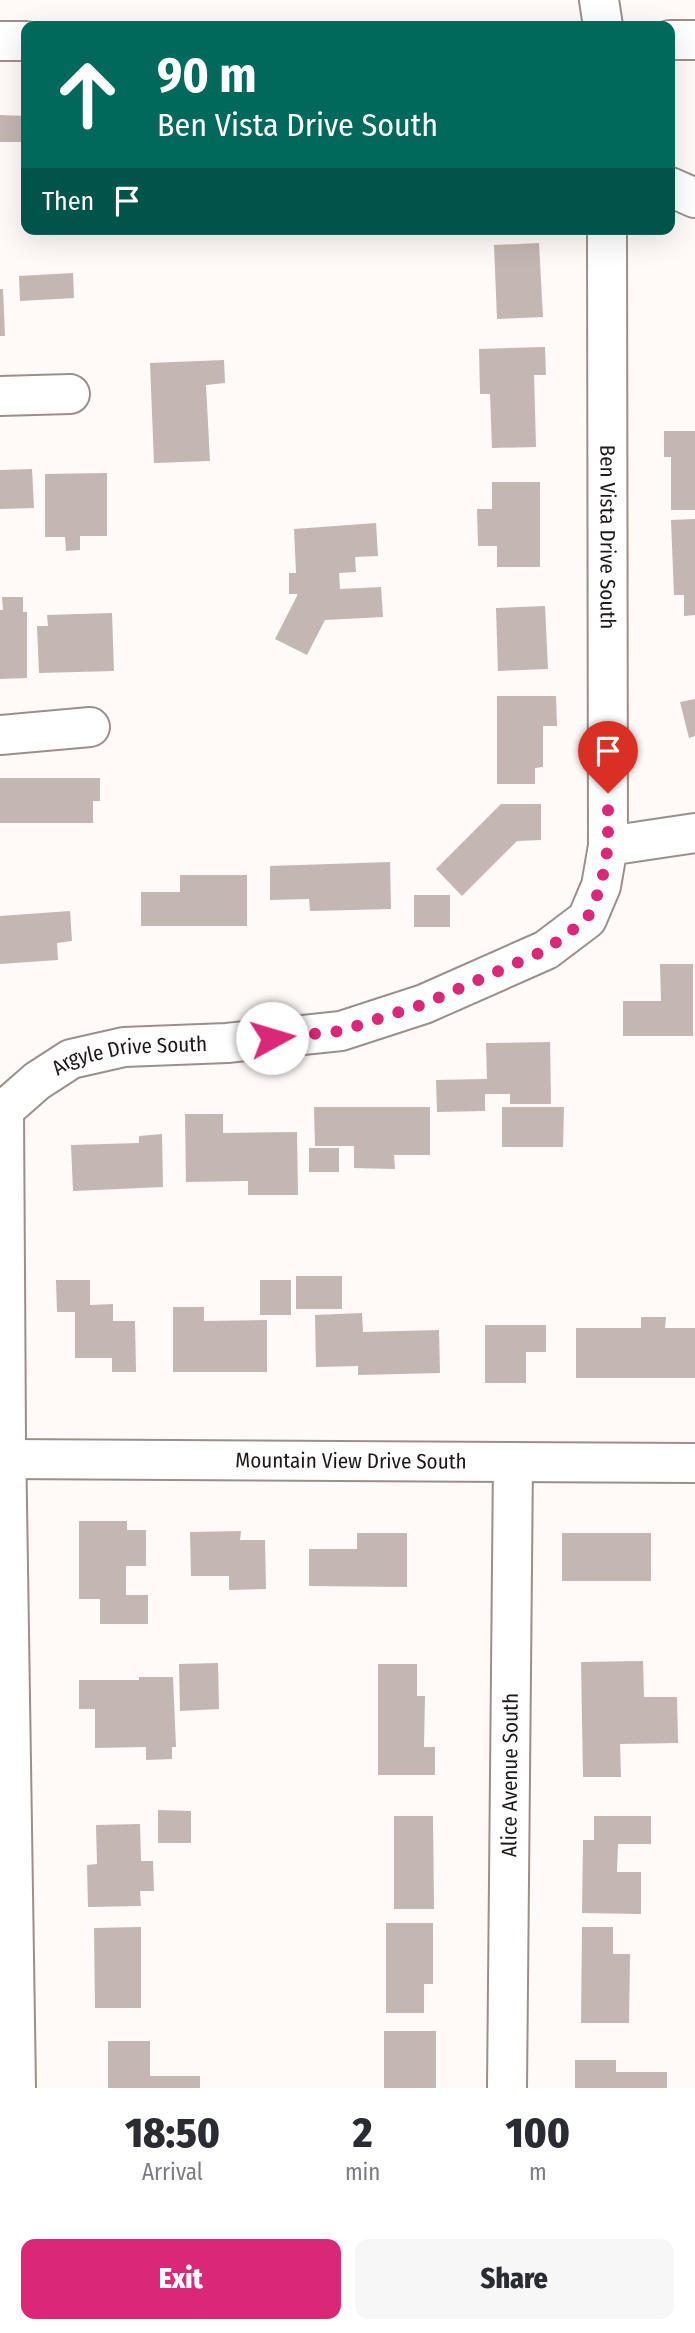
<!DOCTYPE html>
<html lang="en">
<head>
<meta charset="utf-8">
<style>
  body { margin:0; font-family:"Fira Sans Condensed",sans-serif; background:#f7f7f7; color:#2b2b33; height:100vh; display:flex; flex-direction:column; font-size:26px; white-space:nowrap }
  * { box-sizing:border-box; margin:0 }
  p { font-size:23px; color:#7c7c81 }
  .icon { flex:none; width:38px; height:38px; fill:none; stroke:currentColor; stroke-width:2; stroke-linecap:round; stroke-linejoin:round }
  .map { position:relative; height:2088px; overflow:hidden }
  .drawer { display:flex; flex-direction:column; background:#fff; flex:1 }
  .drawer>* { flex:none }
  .top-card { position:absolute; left:21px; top:21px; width:654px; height:214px; border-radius:14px; box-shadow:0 7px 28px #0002; background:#00695c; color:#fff; overflow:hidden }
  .pin { position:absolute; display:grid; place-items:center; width:60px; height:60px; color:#fff; margin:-72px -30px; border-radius:50% 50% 50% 0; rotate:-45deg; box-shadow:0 0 7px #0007 }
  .pin .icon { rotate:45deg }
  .me { position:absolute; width:77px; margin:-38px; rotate:84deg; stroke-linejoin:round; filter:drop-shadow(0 0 5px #0008) }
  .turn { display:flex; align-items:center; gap:24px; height:147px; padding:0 21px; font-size:32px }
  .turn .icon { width:91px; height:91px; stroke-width:2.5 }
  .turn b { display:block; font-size:49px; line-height:60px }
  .then { display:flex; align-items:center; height:66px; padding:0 21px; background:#0003; gap:14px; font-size:26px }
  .eta { display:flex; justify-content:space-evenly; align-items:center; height:119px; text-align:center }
  .eta b { font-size:42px; font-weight:800; line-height:49px }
  .primary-button { display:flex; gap:14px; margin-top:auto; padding:14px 21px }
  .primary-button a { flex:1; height:80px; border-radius:14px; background:#db2777; color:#fff; font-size:28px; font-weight:800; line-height:80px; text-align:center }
  .primary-button a+a { background:#f7f7f7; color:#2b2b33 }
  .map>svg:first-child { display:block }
  .building { fill:#c4b6b2 }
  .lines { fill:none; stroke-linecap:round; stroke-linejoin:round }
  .minor-casing { stroke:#9c8f8b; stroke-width:42 }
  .minor { stroke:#fff; stroke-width:38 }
  .route { stroke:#db2777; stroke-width:12; stroke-dasharray:0 21.6 }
  .labels { text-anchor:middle; stroke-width:7; stroke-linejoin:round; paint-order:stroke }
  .street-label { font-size:21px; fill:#1e1918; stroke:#fff }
</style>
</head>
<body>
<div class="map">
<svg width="695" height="2088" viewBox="0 0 695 2088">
  <rect width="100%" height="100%" fill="#fff9f7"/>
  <path class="building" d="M0,115L26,116V142H0Z
    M539,243L543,317L497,319L494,245Z
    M73,273L74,298L20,301L19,276Z
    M0,289H3L5,336H0Z
    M545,347L546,375H534L536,447L492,448L490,394H480L479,349Z
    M224,360L225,383L206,385L210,461L154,463L150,363Z
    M664,431H695V510H671V457H664Z
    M32,469L34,508L0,509V470Z
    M107,473V536H80V550L66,551L65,537H45V474Z
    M492,482H540V567H497V546H478L477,509H492Z
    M695,519V615L684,616V595H674L671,520Z
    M376,523L378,556L355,557L356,572L339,573L340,589L381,587L383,617L325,620L307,655L275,639L297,596V594H289V573H296L294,529Z
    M2,597H23V612H27V678L0,679V610H3Z
    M545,606L548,669L498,671L496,608Z
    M112,613L114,671L39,673L37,626H48L47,615Z
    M497,696H556L557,726H543V767L535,768V784H497Z
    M695,699V736L689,738L680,702Z
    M0,778H100V801H93V823H0Z
    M501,804H541V840L517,841L462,896L436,869Z
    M390,862L391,909L310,911L309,899L270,900V866Z
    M180,875H247V926H141V892H180Z
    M414,895H450V927H414Z
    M70,911L72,941L57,943L58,960L0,964V916Z
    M660,964H693V1036H623V1001H661Z
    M550,1042L551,1104H510V1094H485V1111L437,1112L436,1080L487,1079L486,1043Z
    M314,1107H430V1155H394L395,1169L354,1168V1146H315Z
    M502,1107H564L563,1147H502Z
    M185,1114H223V1133L297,1132L298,1195H248V1181L186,1182Z
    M162,1134L163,1187L73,1191L71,1145L139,1143V1136Z
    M309,1148H339V1172H309Z
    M296,1276H342V1309H296Z
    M56,1280H90V1305L113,1304V1321H135L136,1372H112V1358H75V1312H57Z
    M260,1280H291V1315H260Z
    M173,1307H204V1321L267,1320V1372H173Z
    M362,1313L363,1332L439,1330L440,1373L358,1375V1366L316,1367L315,1315Z
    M641,1317H666L665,1328H695V1378H576V1328H641Z
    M485,1325H546V1352H526V1383H485Z
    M79,1521H127V1530H146V1566H126V1595H148V1624H100V1599H79Z
    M241,1531L240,1540H265L266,1589L229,1590V1576H191L190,1532Z
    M357,1533H407V1587L309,1586V1549H357Z
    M562,1533H651V1581H562Z
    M643,1661L644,1697H677L678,1743L620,1744L621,1777H583L581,1662Z
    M218,1663L219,1709L180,1711L179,1664Z
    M378,1664H417V1696H425L424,1747H435V1775H378Z
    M139,1677H173L176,1747H172V1759L146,1760V1747L95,1748V1709H79V1680H139Z
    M158,1810L191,1811V1843H158Z
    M394,1816H433L434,1909H394Z
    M594,1816H651V1844H618L617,1872H641V1914L582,1913L583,1840H594Z
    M140,1824L141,1861H153L154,1891H140L141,1906L88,1907L87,1865L97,1864L96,1825Z
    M386,1923H433V1984H424V2013H386Z
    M141,1927V2008H95L94,1928Z
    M582,1927H613V1954H630L629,2023H581Z
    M384,2031H436V2088H384Z
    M108,2041H150V2076H200V2088H108Z
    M575,2060H616V2072H667V2088H575Z"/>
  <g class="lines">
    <g class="minor-casing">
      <g id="minor">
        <path d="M599,0L603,26"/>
        <path d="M670,40H695"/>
        <path d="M0,41H26"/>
        <path d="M670,187L695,198"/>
        <path id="s1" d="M607,229L608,846"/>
        <path d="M0,396L70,394"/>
        <path d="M0,735L90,727"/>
        <path id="s2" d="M0,1110H4L37,1081L71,1059L124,1047L227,1043L341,1031L424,1004L546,950L587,919L601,886L608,846L695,833"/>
        <path d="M4,1110L6,1438L16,2088"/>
        <path id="s3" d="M6,1459L695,1463"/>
        <path id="s4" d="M507,2088L513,1462"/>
      </g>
    </g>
    <use href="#minor" class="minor"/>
  </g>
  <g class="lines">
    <path class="route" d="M272,1038L341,1031L424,1004L546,950L587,919L601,886L608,846V793"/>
  </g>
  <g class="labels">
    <g class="street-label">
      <text dy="7" stroke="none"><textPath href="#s1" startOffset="308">Ben Vista Drive South</textPath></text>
      <text dy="7" stroke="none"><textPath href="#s2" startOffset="147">Argyle Drive South</textPath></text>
      <text dy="7" stroke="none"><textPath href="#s3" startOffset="345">Mountain View Drive South</textPath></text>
      <text dy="7" stroke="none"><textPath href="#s4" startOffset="313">Alice Avenue South</textPath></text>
    </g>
  </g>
</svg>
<div class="pin" style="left:608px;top:793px;background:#d93025"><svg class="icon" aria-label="arrive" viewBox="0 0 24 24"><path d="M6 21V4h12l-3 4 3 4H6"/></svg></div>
<svg class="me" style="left:272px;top:1038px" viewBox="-20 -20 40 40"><circle r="19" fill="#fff"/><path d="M0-13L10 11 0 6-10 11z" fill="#db2777"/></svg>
<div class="top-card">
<div class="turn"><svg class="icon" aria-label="ahead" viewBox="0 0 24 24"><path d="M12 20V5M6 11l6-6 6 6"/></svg><div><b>90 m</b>Ben Vista Drive South</div></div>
<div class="then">Then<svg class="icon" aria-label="arrive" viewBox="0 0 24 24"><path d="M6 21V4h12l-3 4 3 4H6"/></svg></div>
</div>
</div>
<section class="drawer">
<div class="eta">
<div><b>18:50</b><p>Arrival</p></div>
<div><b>2</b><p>min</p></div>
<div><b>100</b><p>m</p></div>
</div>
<div class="primary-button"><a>Exit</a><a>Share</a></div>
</section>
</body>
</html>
